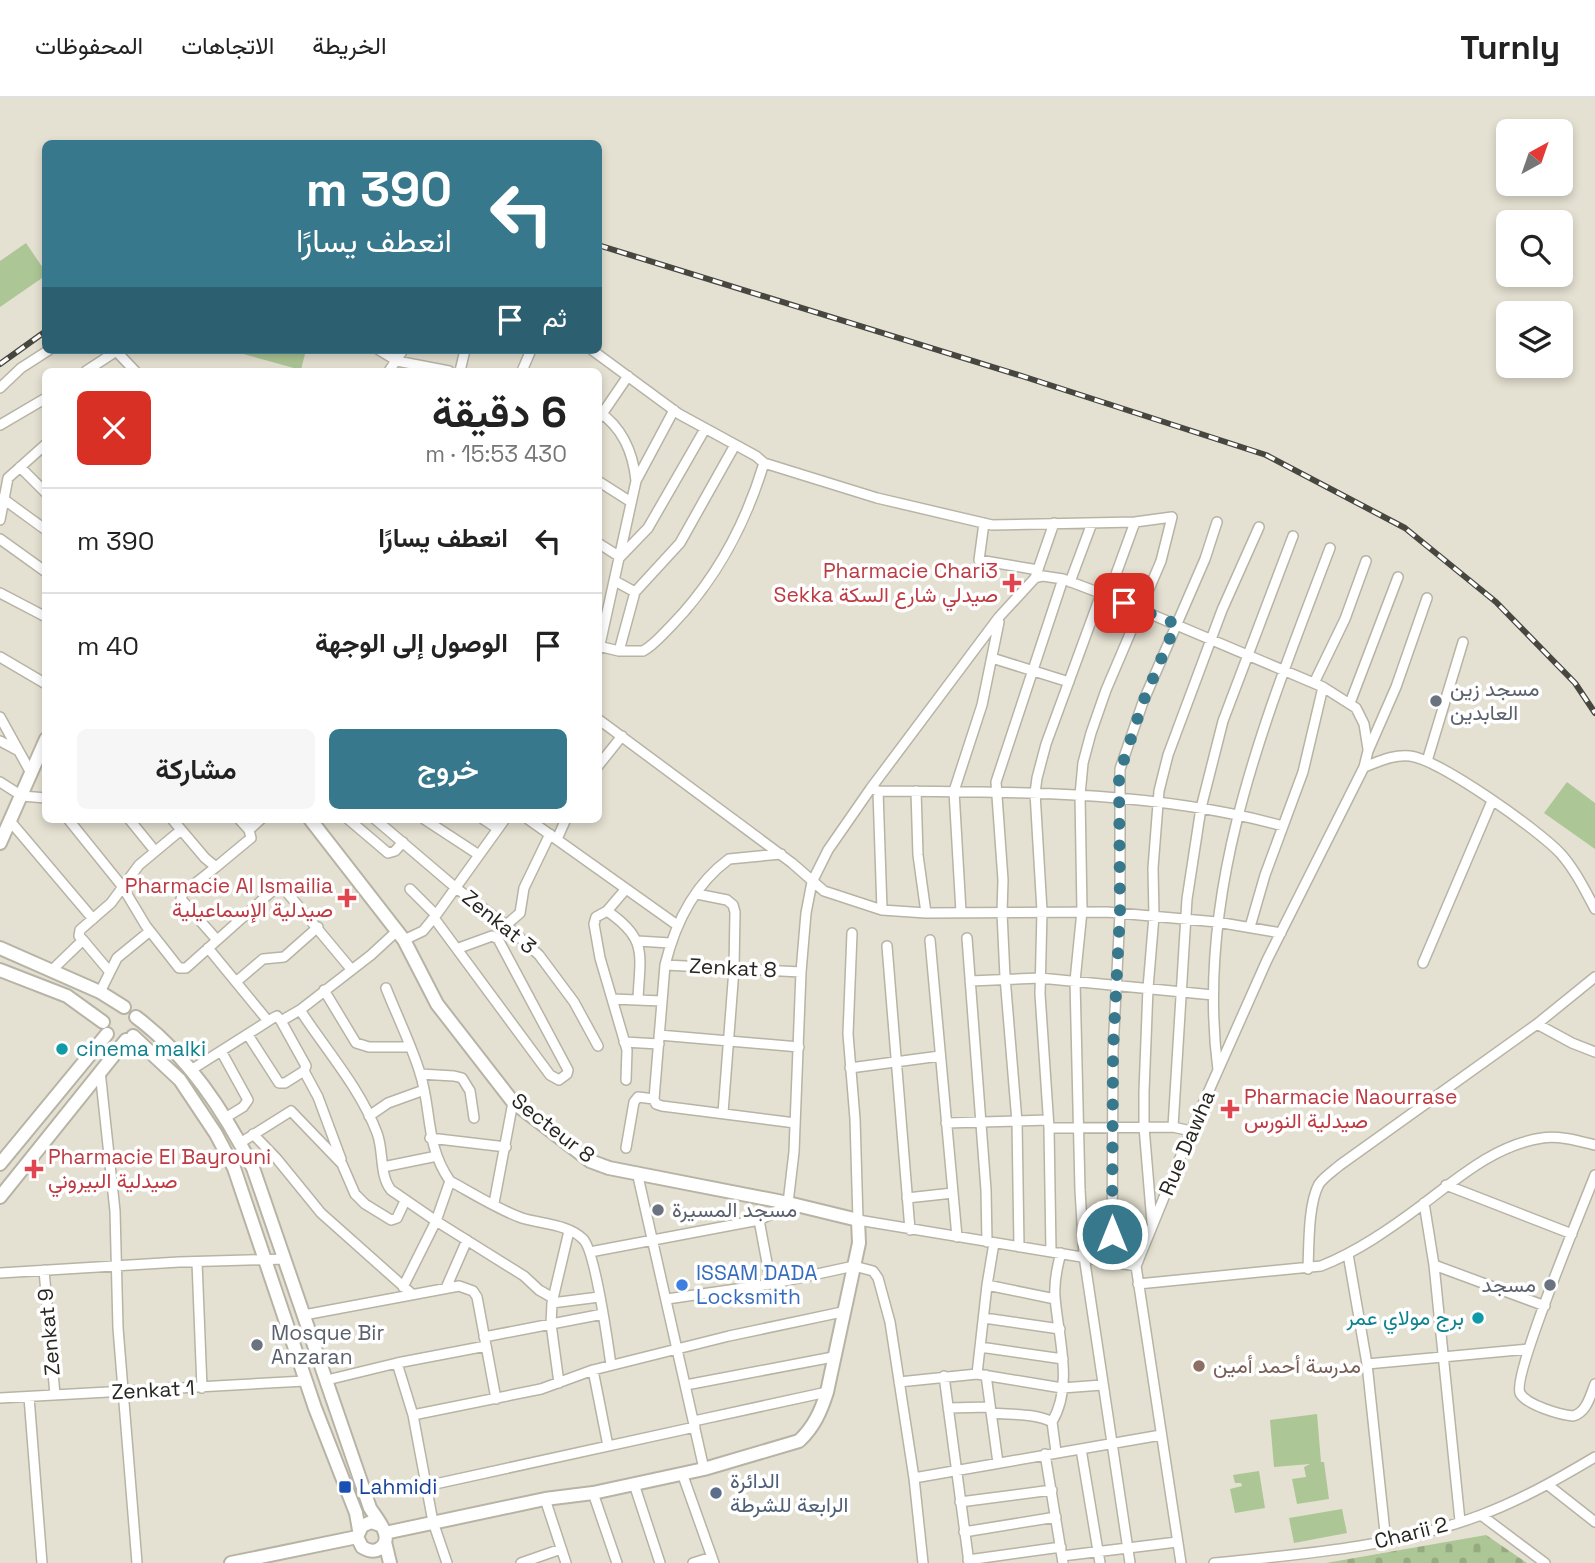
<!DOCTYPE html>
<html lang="ar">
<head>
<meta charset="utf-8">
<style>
  body { margin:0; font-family:"Space Grotesk",Vazirmatn,sans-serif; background:#f6f6f6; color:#222; direction:rtl; height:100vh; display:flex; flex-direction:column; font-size:26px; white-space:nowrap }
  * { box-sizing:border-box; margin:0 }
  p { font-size:23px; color:#767676 }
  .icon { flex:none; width:38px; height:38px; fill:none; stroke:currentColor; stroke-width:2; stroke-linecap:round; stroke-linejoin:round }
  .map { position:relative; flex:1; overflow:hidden; direction:ltr }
  .sheet { position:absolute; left:42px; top:270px; width:560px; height:455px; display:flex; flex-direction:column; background:#fff; border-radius:10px; box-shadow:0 4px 10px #0003; direction:rtl }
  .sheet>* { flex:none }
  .banner { position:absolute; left:42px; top:42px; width:560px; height:214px; border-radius:10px; box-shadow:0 4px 10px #0003; direction:rtl; background:#38788c; color:#fff; overflow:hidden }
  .needle { width:46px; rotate:40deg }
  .buttons { position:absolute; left:1496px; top:21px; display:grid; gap:14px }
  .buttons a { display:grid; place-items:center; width:77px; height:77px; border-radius:10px; background:#fff; box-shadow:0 4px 10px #0003; font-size:35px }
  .pin { position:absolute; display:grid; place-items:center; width:60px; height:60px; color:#fff; margin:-30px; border-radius:14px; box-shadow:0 4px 10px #0006 }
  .me { position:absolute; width:77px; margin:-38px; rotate:0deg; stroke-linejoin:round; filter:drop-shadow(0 0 5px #0008) }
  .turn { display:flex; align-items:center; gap:24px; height:147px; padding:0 35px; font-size:32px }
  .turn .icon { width:91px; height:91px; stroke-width:2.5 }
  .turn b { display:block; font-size:49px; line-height:60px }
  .then { display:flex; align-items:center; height:66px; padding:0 35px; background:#0003; gap:14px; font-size:26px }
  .round { display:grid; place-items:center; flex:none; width:74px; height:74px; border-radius:10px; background:#f6f6f6 }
  .headline { display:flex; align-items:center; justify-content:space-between; height:119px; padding:0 35px }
  h1 { font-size:42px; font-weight:600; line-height:52px }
  .action { display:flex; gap:14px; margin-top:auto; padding:14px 35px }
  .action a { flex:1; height:80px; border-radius:10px; background:#38788c; color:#fff; font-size:28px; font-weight:600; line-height:80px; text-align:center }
  .action a+a { background:#f6f6f6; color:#222 }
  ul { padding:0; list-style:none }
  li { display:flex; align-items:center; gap:21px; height:105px; padding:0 35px; border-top:2px solid #e0e0e0 }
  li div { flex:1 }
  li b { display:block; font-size:26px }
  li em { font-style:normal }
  header { display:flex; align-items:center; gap:42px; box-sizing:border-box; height:98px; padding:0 35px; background:#fff; border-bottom:2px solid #e0e0e0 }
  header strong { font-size:33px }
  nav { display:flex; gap:38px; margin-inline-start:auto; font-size:24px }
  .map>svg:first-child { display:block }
  .grass { fill:#adc695 }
  .cemetery { fill:url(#cemetery-stones) }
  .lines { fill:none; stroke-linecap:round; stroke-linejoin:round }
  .street-casing { stroke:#b7b4a5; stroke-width:12 }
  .secondary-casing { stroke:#b7b4a5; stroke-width:16 }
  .street { stroke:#fff; stroke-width:9 }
  .secondary { stroke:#fff; stroke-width:12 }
  .rail-casing { stroke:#48473f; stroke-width:6 }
  .rail { stroke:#fff; stroke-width:3.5; stroke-dasharray:10; stroke-linecap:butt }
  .route { stroke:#38788c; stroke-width:12; stroke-dasharray:0 21.6 }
  .health-dot { fill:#e0444e; stroke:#fff; stroke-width:2.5 }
  .worship-dot { fill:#6b7280; stroke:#fff; stroke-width:2.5 }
  .culture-dot { fill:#0f9aa8; stroke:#fff; stroke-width:2.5 }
  .shop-dot { fill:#3f7fe0; stroke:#fff; stroke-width:2.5 }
  .education-dot { fill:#8d6e63; stroke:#fff; stroke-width:2.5 }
  .transit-dot { fill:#1a4fb4; stroke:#fff; stroke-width:2.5 }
  .service-dot { fill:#5c6f8a; stroke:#fff; stroke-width:2.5 }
  .labels { text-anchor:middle; stroke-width:7; stroke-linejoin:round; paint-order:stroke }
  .health-label { font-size:21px; fill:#be3a42; stroke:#fff; text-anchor:end }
  .worship-label { font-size:21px; fill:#5b616d; stroke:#fff; text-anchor:start }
  .street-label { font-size:21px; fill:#26251f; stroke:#fff }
  .culture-label { font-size:21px; fill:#0d838f; stroke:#fff; text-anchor:start }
  .shop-label { font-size:21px; fill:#366cbe; stroke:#fff; text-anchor:start }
  .education-label { font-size:21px; fill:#785e54; stroke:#fff; text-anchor:start }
  .service-label { font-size:21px; fill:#4e5e75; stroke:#fff; text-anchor:start }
  .transit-label { font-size:21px; fill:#164399; stroke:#fff; text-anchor:start }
</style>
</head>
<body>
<header>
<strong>Turnly</strong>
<nav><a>الخريطة</a><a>الاتجاهات</a><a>المحفوظات</a></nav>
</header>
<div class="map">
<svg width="1595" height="1465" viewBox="0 0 1595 1465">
  <defs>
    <pattern id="cemetery-stones" width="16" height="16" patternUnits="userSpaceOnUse" patternTransform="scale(1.75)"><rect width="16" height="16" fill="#adc695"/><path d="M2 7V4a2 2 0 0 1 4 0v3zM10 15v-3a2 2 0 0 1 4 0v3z" fill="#95aa80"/></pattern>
  </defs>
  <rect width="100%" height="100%" fill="#e4e1d2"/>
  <path class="grass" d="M26,145L45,173V178L0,209V163Z
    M241,252H306L301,272L240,255Z
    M1567,684L1595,705V751L1544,715Z
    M1317,1316L1321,1364H1324L1329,1401L1297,1406L1292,1381L1306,1379L1304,1369L1310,1366L1274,1369L1270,1322Z
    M1259,1373L1265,1410L1235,1415L1230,1391L1242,1388L1241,1385H1235L1233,1377Z
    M1342,1411L1347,1435L1294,1445L1289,1420Z"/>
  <path class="cemetery" d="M1486,1437L1527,1465H1326Z"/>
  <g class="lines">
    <g class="street-casing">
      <path id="street" d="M379,252L397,263L449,273
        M592,252L679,316L756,358L764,365L877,400L992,427L1135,424L1172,419L1161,463L1106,592L1091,635L1083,665L1080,697L1082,813L1075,883L1080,1092L1084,1158L1130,1465
        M116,253L135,273
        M86,273L118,252
        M389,273L403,252
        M460,273L465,252
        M522,273L531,252
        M0,290L21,270L49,252
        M598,313C623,330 633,354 636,383L599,551
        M600,319L628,278
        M0,327L46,300
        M20,369L46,395
        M598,383L631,404
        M636,383L674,312
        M2,400L46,432
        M0,422L8,380L46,346
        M984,425L979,462L1038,472
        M0,441L46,474
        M598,445L620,459L648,430L705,331
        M1035,480L1043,478L1063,481L1108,498L1323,589L1356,610L1364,626L1368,651
        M615,483L635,494L680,445L735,347
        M1070,484L1092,425
        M0,495L46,519
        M1108,498L1135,424
        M598,548L619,553H643C654,547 662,537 671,528C715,483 746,425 764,365
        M619,553L635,494
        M0,559L46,586
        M992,560L1069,584
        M1314,585L1345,521L1366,463
        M1350,605L1398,479
        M0,619L31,675
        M598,621L792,765L824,793L882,812L926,815L1107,814L1217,824L1281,835
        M0,643L17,652
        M1427,663L1463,544
        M598,668L622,638
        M1364,669C1378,664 1393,656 1410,658C1440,662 1539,732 1561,756C1575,772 1585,792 1595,811
        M0,684L22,698L46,700
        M871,690L878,693C1013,694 1151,692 1283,728
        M878,693L882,812
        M916,693L918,757L926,815
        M68,721L122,788L146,828L179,870H186L280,786L351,871
        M129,721L155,753
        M172,721L205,760L216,769L251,740L249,732L239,721
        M348,721L388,755L395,753L403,744
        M375,721L456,790L506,827L539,857L574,904L598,948
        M424,721L479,757
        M483,721L498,731
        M528,721L677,827
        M10,723L93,821
        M249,732L261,721
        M557,741L566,721
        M216,769L183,795L181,801L217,842
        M410,791L436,817
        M625,792L607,813L596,819L594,826L600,860L627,952L626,982
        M697,796L727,802L733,807L735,814L734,871L723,1015
        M607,813C648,841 640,856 638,901
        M961,814L954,693L982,607L999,524
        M434,820L550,977L559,982L567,976L568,972L498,841L492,838L459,850
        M506,827L520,815L524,790L550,736
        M1250,829L1265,777L1303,674L1323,589
        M852,835L848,936L855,1021L858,1122L1136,1168
        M967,840L986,1092L987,1144
        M83,842L109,873
        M404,842L423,833L436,817L505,721
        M638,843L670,845
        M887,848L910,1132
        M208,850L268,923
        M1423,865L1492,703
        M665,867L801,874
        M51,873L83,842L79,838L80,832L111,805L139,767L181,732
        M970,883L1040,880L1213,897
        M236,884L263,861L284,859L318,829
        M386,890C397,918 411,946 420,975C432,1013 425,1047 450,1083C472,1095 499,1112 522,1120C541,1126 568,1126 583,1141C595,1152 608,1246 611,1267
        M324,892L356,945L369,949H410
        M100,894L117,860L150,833
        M612,901L662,903
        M300,912C326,952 360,990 377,1035C384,1053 379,1077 391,1092L436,1123L524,1178L539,1192L553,1200
        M281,923L306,968L304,973L318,999L341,1061
        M1537,926L1572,945L1595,954
        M248,937L279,985H285L304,973
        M659,937L799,949
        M624,944L659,946
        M221,953L248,1002L243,1009L225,1020
        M850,970L940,958
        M191,972L273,920L277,918L281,923L300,912L371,857L397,833
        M1218,972C1194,790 1267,617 1330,450
        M100,973L115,1113L118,1230L137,1465
        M420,976L454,978L462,980L470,993L474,1020
        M654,1001L665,867C675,826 695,786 729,761L781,756
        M369,1018L388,1005L424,992
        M946,1025L1048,1022
        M1049,1030L1173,1029
        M1191,1033L1173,1029L1187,801L1201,710L1223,623L1293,438
        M253,1036L277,1061L321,1115L412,1196
        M430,1040L506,1049
        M240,1045L291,1013L342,1066L355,1096L365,1106L391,1122L397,1120L405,1103
        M626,1050L634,1004L638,999L654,1001L656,1006L662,1008L795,1025
        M383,1069L437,1058
        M637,1074L704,1371
        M1595,1077C1584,1106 1512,1277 1520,1295C1526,1307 1561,1317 1573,1318C1587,1314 1590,1298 1595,1286
        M1446,1087L1572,1136
        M953,1095L957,1139
        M907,1100L953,1095L930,842
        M494,1105L513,1004
        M1424,1105L1434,1167L1460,1423
        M759,1122L771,1186
        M1152,1125L1144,1029V994L1148,890L1154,818L1153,770L1159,693L1168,657L1222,512L1259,429
        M1019,1149L1017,1024L1005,879L1002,815L1003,782L996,684L1063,481
        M590,1154L759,1122L774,1115L788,1105L794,1054L801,874L806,815L812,784L828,752L871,690L999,519L1035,480L1054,425
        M1051,1154L1049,1030L1040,896L1042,813L1035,695L1037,680L1046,646L1101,496
        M1348,1156L1367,1266L1386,1444
        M1112,1163L1113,953L1120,815V671L1143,604L1205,461L1217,424
        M197,1164L202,1290
        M1434,1167L1545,1208
        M1308,1171C1309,1148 1308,1106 1319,1086C1324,1079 1333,1073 1340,1067L1537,926L1595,879
        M44,1172L55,1297
        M0,1175L179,1164L285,1161
        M1138,1186L1321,1168C1357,1154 1391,1130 1422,1107C1458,1080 1495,1047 1542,1040C1558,1037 1579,1043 1595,1047
        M987,1187L1055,1201
        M403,1189L436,1123L450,1083
        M446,1190L467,1142
        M667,1201L771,1186L854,1168L873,1173L878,1180L890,1224L914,1380L923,1465
        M552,1205L599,1199
        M304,1217L459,1188L473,1193L477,1199L496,1301
        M984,1220L1060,1231
        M484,1239L603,1216
        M980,1249L1063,1261
        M397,1265L413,1317L433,1424L447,1465
        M1367,1266L1528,1251
        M593,1272L608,1348
        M977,1276L987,1187L994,1145
        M986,1277L998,1365
        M944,1278L969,1465
        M327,1282L397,1265L486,1248
        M899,1284L977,1276L1062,1290L1102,1287
        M559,1285L551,1226L552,1205L569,1133
        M686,1287L833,1259
        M29,1299L42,1465
        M0,1300L305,1283
        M948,1310L990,1309
        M991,1315C1011,1317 1035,1315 1052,1324L1056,1354
        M413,1317L541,1291L593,1272L729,1238L842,1214
        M694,1323L827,1294
        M1052,1324C1074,1287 1058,1239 1055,1199C1054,1185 1057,1169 1061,1155
        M1081,1351L1100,1465
        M1045,1356L1063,1465
        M682,1375L714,1465
        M914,1380L1161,1337
        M634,1386L660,1465
        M1548,1387L1595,1424
        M426,1388L695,1329
        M593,1395L617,1465
        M545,1401L566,1465
        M960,1404L1052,1392
        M1481,1417L1545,1465
        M964,1434L1056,1419
        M1062,1458L1177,1444
        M968,1462L1061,1449
        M521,1465L561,1451
        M693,1465L712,1459
        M1181,1465L1136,1168L1191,1033L1267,862L1364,669L1368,653L1396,589L1427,500
        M1214,1465C1304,1456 1396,1449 1481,1417C1521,1402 1558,1381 1595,1359"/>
    </g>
    <g class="secondary-casing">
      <path id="secondary" d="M310,721L404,842L437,906L513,1004L590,1063L609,1070L788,1105L858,1122L859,1145L827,1294C821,1313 814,1329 799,1343L704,1371L593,1395L545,1401L385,1435
        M0,745L46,641
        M0,850L100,894L124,909
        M0,872L67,898L103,924
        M136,919C188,958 224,1013 253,1070L370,1410C376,1420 396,1441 379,1451C373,1455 367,1452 362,1449L357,1439L362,1428L371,1424L380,1427
        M133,938L180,982L216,1036L234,1070L315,1310L356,1415L359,1432
        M0,1066L107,936
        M0,1099L126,942
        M385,1444L390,1465
        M231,1465L357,1439"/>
    </g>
    <use href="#street" class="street"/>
    <use href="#secondary" class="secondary"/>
    <g class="rail-casing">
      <path id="rail" d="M598,147L1025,279L1266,357L1405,430L1496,504L1575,585L1595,615
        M0,266L46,233"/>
    </g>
    <use href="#rail" class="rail"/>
  </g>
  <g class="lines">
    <path class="route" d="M1112,1136L1113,953L1120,815L1119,677L1143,604L1176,526L1124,505"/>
  </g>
  <g class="health-dot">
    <path d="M1008.5 474.5h7v7h7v7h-7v7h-7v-7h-7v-7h7z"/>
    <path d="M343.5 789.5h7v7h7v7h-7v7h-7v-7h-7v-7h7z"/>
    <path d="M1226.5 1000.5h7v7h7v7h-7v7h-7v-7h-7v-7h7z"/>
    <path d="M30.5 1060.5h7v7h7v7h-7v7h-7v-7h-7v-7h7z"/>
  </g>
  <g class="worship-dot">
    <circle cx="1436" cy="603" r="7"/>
    <circle cx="658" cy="1112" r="7"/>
    <circle cx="1550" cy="1187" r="7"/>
    <circle cx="257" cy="1247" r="7"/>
  </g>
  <g class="culture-dot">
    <circle cx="62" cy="951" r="7"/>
    <circle cx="1478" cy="1220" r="7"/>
  </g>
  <circle class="shop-dot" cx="682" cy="1187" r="7"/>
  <circle class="education-dot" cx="1199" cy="1268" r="7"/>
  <rect class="transit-dot" x="338" y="1382" width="14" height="14" rx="3.5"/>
  <circle class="service-dot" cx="716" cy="1395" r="7"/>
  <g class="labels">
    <g class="health-label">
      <text x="998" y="480">Pharmacie Chari3<tspan x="998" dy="24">Sekka صيدلي شارع السكة</tspan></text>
      <text x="333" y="795">Pharmacie Al Ismailia<tspan x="333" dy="24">صيدلية الإسماعيلية</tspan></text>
      <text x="1244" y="1006" text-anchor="start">Pharmacie Naourrase<tspan x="1244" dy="24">صيدلية النورس</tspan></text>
      <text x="48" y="1066" text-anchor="start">Pharmacie El Bayrouni<tspan x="48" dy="24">صيدلية البيروني</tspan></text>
    </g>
    <g class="worship-label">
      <text x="1450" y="598">مسجد زين<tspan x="1450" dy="24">العابدين</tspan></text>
      <text x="672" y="1119">مسجد المسيرة</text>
      <text x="1536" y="1194" text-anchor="end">مسجد</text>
      <text x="271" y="1242">Mosque Bir<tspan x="271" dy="24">Anzaran</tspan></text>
    </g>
    <g class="street-label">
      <text transform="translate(499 824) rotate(39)" y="7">Zenkat 3</text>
      <text transform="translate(733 870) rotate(3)" y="7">Zenkat 8</text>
      <text transform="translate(553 1030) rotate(38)" y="7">Secteur 8</text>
      <text transform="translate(1187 1045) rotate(-67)" y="7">Rue Dawha</text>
      <text transform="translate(49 1234) rotate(-95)" y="7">Zenkat 9</text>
      <text transform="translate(153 1292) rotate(-3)" y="7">Zenkat 1</text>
      <text transform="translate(1411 1435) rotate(-14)" y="7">Charii 2</text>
    </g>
    <g class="culture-label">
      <text x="76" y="958">cinema malki</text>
      <text x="1464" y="1227" text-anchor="end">برج مولاي عمر</text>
    </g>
    <g class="shop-label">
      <text x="696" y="1182">ISSAM DADA<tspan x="696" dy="24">Locksmith</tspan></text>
    </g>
    <g class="education-label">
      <text x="1213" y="1275">مدرسة أحمد أمين</text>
    </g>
    <g class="service-label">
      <text x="730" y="1390">الدائرة<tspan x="730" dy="24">الرابعة للشرطة</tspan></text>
    </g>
    <g class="transit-label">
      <text x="359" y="1396">Lahmidi</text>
    </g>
  </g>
</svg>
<div class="buttons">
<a><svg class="needle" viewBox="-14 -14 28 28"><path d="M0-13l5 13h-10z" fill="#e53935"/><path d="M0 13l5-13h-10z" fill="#767676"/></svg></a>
<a><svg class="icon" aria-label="search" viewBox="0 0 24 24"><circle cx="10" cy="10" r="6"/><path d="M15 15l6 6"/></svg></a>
<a><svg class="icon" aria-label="layers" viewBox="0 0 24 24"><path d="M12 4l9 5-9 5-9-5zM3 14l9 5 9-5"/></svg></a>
</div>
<div class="pin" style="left:1124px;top:505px;background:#d93025"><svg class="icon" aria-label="arrive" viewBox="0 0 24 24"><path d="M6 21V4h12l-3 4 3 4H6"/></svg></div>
<svg class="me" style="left:1112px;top:1136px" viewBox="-20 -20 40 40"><circle r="17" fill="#38788c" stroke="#fff" stroke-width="3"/><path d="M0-11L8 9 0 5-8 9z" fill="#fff"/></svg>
<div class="banner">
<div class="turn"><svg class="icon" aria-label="left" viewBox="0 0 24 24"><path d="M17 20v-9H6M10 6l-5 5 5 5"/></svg><div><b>390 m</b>انعطف يسارًا</div></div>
<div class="then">ثم<svg class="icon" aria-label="arrive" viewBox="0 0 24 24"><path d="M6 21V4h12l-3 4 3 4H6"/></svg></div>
</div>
<section class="sheet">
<div class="headline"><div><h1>6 دقيقة</h1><p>430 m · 15:53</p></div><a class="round" style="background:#d93025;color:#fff"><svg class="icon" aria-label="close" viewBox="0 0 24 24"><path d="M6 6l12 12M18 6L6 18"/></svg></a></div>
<ul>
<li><svg class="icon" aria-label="left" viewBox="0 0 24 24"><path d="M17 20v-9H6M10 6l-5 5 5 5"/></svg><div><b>انعطف يسارًا</b></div><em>390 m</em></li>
<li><svg class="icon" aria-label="arrive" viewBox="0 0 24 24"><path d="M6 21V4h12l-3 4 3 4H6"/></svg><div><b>الوصول إلى الوجهة</b></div><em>40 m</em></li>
</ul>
<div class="action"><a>خروج</a><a>مشاركة</a></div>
</section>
</div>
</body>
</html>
